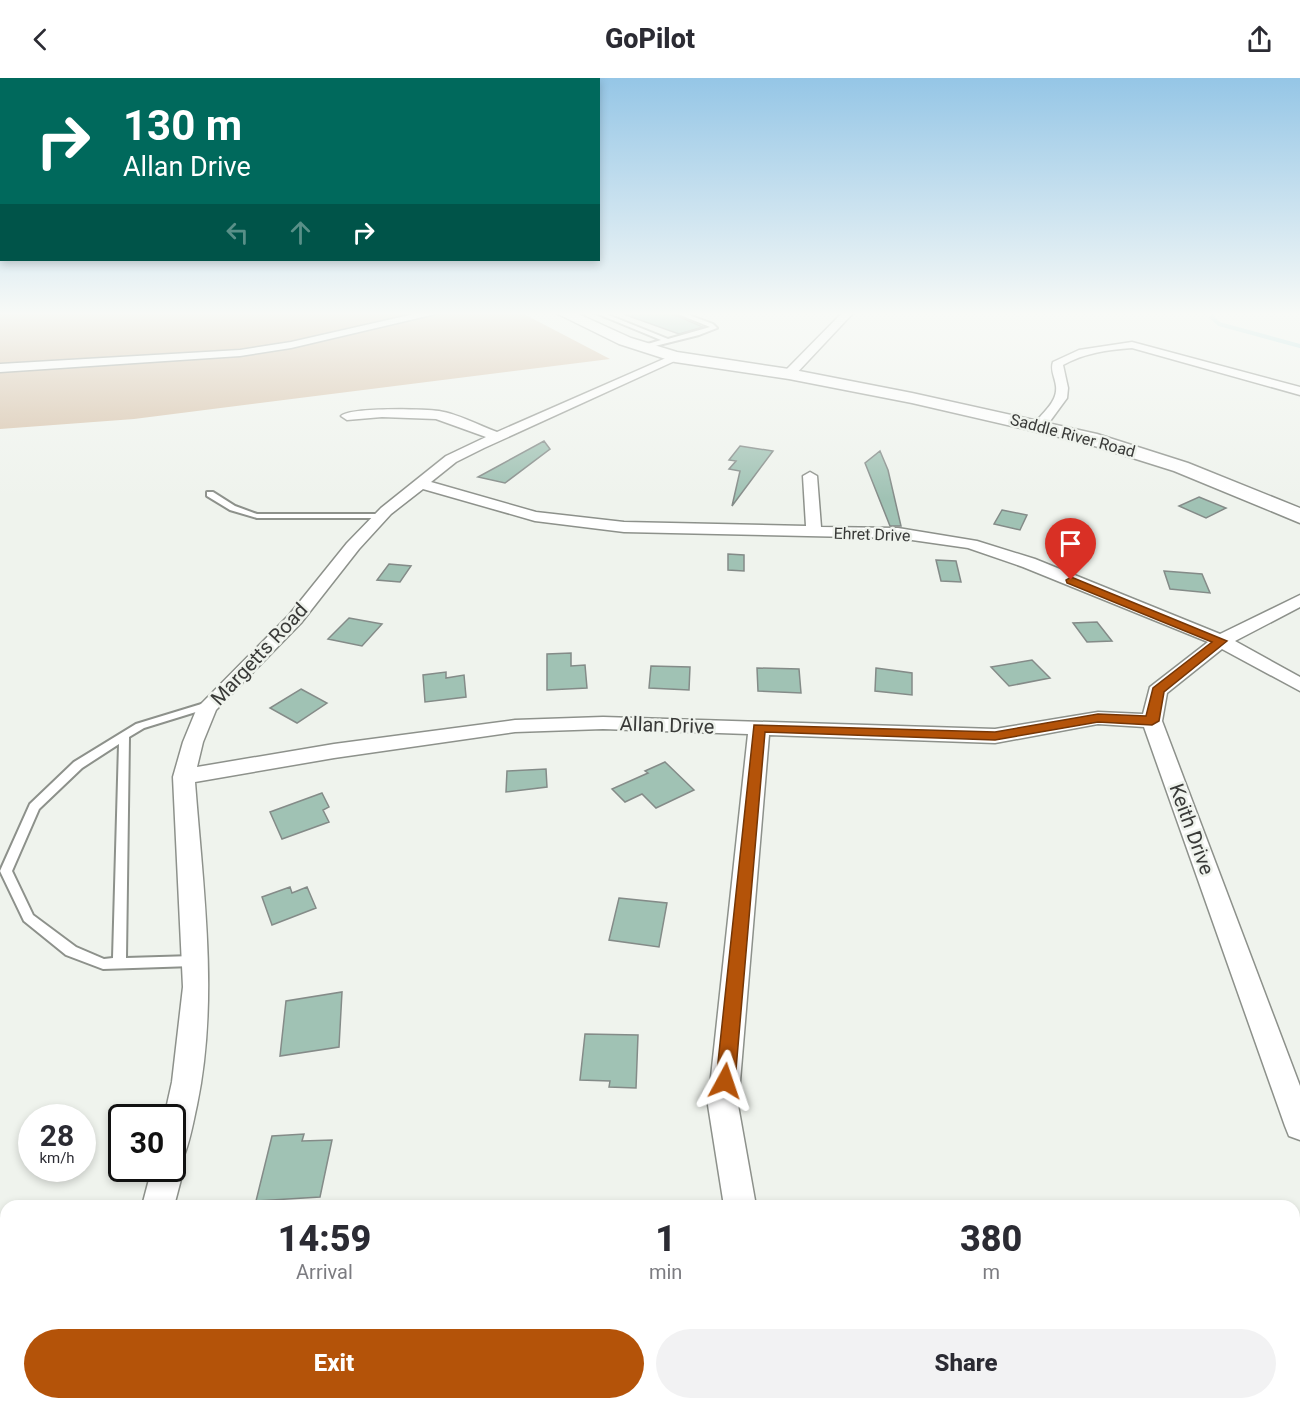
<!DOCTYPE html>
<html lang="en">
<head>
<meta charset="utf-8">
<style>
  body { margin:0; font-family:Roboto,sans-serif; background:#f2f2f3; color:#2b2b33; height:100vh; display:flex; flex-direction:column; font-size:22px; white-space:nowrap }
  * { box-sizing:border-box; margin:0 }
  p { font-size:20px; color:#7c7c81 }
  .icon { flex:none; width:33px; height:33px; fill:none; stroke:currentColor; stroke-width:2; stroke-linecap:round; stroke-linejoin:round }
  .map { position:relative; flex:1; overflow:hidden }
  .sheet { position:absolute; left:0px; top:1122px; width:1300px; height:210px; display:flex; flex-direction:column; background:#fff; border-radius:18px 18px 0 0; box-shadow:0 3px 9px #0003 }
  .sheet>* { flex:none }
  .banner { position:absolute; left:0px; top:0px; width:600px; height:183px; box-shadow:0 3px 9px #0003; background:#00695c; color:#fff; overflow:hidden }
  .speed { position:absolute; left:18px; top:1026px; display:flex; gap:12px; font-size:30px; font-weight:700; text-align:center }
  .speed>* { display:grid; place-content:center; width:78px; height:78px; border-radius:50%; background:#fff; box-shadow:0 3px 9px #0003; line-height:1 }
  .speed small { font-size:15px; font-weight:400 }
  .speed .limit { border:3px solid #111; border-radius:9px; background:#fff; color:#111 }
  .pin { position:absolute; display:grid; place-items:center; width:51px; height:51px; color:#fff; margin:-62px -26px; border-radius:50% 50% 50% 0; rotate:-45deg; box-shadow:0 0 6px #0007 }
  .pin .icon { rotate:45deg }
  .me { position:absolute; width:66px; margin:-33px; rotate:5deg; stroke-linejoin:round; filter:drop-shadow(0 0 4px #0008) }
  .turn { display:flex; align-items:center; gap:21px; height:126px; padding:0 24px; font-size:27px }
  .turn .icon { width:78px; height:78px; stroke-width:2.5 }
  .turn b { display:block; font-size:42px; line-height:51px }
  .lanes { display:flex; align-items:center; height:57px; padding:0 24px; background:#0003; justify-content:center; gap:30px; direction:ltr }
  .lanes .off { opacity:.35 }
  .eta { display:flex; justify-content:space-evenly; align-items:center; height:102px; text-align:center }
  .eta b { font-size:36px; font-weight:800; line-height:42px }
  .action { display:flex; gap:12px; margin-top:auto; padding:12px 24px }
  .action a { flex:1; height:69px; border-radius:36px; background:#b45309; color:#fff; font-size:24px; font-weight:800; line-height:69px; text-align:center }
  .action a+a { background:#f2f2f3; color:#2b2b33 }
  header { display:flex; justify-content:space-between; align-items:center; height:78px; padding:0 24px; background:#fff; font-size:27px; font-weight:800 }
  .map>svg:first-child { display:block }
  .forest { fill:#d5bfa6 }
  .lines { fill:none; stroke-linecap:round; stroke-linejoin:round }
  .stream { stroke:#b8e0e2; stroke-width:4 }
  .building { fill:#a0c2b4; stroke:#848b88; stroke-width:1.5 }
  .lane-casing { stroke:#8d918b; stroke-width:4 }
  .street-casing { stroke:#8d918b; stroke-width:3 }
  .secondary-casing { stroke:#8d918b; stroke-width:3 }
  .lane { fill:#fff; fill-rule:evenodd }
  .street { fill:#fff; fill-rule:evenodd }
  .secondary { fill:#fff; fill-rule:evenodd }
  .route { fill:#b45309; stroke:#753606; stroke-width:1.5 }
  .labels { text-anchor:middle; stroke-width:5; stroke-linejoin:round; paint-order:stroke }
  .far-street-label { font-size:16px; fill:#393a38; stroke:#eff3ed }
  .street-label { font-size:20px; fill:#393a38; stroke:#eff3ed }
</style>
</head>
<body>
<header><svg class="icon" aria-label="back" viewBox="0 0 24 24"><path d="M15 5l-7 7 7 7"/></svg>GoPilot<svg class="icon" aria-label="share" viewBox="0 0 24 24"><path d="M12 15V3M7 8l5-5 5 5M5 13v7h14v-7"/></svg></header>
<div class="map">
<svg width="1300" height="1332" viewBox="0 0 1300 1332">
  <rect width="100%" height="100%" fill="#eff3ed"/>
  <path class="forest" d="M0,234H520L610,281L134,341L0,351Z"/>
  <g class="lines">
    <path class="stream" d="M1215,234L1211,239L1219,246L1300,268"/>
  </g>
  <path class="building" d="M626,234H668L703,249L679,256L626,237Z
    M544,363L550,371L505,405L478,399Z
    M740,368L773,373L732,428L740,393L729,391L736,383L729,382Z
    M880,373L888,392L901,448H890L865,385Z
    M1199,419L1226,430L1206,440L1179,428Z
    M1002,432L1027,437L1020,452L994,446Z
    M728,476L744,477V493L728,492Z
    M936,482L956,483L961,504L941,503Z
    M389,486L411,488L400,504L377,502Z
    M1164,493L1202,496L1210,515L1170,511Z
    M349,540L382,546L362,568L328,561Z
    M1097,544L1112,563L1087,564L1073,545Z
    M571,575V588L585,587L587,610L547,612V576Z
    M1032,582L1050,600L1009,608L991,589Z
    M651,588L690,589L689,612L649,610Z
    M757,590L799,591L801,615L758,613Z
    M876,590L912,595V617L875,613Z
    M446,594V600L464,597L466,619L425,624L423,597Z
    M301,611L327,625L297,645L270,630Z
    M665,684L694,712L656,730L642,716L625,724L612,711L648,695L645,693Z
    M546,691L547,709L506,714L507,693Z
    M322,715L329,729L323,732L329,744L282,761L270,734Z
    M290,809L292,815L307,809L316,830L272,847L262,819Z
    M619,820L667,825L659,869L609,862Z
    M342,914L339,969L280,978L286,923Z
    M585,956L638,957L636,1010L609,1009L610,1003L580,1002Z
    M304,1056L302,1063L332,1062L320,1119L256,1123L272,1058Z"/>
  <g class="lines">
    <g class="lane-casing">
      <path id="lane" d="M593,234H601L668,261L710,249L673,234H681L713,246L717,250L699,257L643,271L640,269L641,268L661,262Z
        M207,414H213L235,428L257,436H381L385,438L381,440H257L230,432L207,418Z
        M208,624L212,625L213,627L212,629L144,650L129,659L126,880L193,878L198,879L200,883L198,887L193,888L103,891L66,877L24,843L0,793L30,726L74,684L136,646ZM119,666L113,880L104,881L76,869L33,837L12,793L39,731L82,690Z"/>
    </g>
    <g class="street-casing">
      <path id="street" d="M423,234H444L291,270L240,278L0,294V286L240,272L291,264Z
        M843,234H854L793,299H785V293Z
        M1132,264L1300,309V317L1132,270C1107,272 1084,275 1063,287L1068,310L1067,320L1045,350H1035L1033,347C1042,335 1058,324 1056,308C1055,299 1050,292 1053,284L1079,272Z
        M675,276L681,279L679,281L484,370L456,384L431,404L536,434L624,444L806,448L803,398L810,394L817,398L821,449L898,450L977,463L1035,481L1220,556L1300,517V529L1235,563L1300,599V613L1222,571L1167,615L1162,643L1300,1008V1062L1289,1058L1285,1048L1144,649L1098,646L995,665L769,657L738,1027L756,1128H724L708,1027L748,656L603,651L515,654L334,680L195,704C203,811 219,921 197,1027C193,1045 190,1064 183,1080L180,1081L184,1090L174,1128H142L152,1090H172V1040H164L172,1004L183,909L173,699L183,664L197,630L289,537L347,465L381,430L446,378L486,359L436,341L382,339L347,342L341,338C350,329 423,331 439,333C458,336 478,347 497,354ZM423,411L535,443L624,454L898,460L968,470L1023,489L1208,564L1150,609L1143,636L1098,634L995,651L603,639L515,642L334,666L197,689L203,664L216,632L301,545L359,471L391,436Z
        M58,1326H96L93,1332H55Z
        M721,1326H759V1332H721Z"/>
    </g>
    <g class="secondary-casing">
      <path id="secondary" d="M554,234H574L631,260L677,274L789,291L912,315L1097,356L1188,385L1300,430V445L1174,393L1085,365L912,325L789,301L675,284L619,266Z"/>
    </g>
    <use href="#lane" class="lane"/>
    <use href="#street" class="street"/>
    <use href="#secondary" class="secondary"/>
  </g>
  <linearGradient id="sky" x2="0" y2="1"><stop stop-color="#95c6e6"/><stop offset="0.56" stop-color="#f8faf7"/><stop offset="1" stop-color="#f8faf7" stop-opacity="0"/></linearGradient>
  <rect width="1300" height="421" fill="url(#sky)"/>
  <path class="route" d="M1071,499L1227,563L1164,614L1159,643L1152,647L1098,644L995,662L765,654L735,1003L732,1009L725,1012L718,1009L716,1003L754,647L995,654L1098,636L1146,638L1153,610L1212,564L1067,505L1066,502Z"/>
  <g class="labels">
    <g class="far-street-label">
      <text transform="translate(1073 357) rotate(15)" y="6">Saddle River Road</text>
      <text transform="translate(872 456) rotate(2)" y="6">Ehret Drive</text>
    </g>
    <g class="street-label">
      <text transform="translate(259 576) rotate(-47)" y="7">Margetts Road</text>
      <text transform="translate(667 647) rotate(2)" y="7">Allan Drive</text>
      <text transform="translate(1192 751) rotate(70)" y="7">Keith Drive</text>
    </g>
  </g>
</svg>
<div class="speed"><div>28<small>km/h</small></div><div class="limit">30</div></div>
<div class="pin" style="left:1071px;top:502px;background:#d93025"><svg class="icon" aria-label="arrive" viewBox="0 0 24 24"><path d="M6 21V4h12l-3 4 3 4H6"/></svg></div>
<svg class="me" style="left:725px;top:1003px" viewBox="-20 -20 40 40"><path d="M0-17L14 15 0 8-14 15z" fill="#b45309" stroke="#fff" stroke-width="4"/></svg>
<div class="banner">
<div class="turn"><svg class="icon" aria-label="right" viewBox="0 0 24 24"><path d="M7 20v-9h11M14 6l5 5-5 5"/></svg><div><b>130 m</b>Allan Drive</div></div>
<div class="lanes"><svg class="icon off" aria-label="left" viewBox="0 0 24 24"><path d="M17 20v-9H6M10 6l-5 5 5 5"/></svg><svg class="icon off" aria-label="ahead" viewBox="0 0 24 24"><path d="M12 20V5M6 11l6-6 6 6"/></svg><svg class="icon" aria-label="right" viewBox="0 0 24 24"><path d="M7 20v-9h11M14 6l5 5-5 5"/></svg></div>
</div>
<section class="sheet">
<div class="eta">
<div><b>14:59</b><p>Arrival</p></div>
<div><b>1</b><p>min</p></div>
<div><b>380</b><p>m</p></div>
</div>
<div class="action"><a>Exit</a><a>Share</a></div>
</section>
</div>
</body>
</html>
